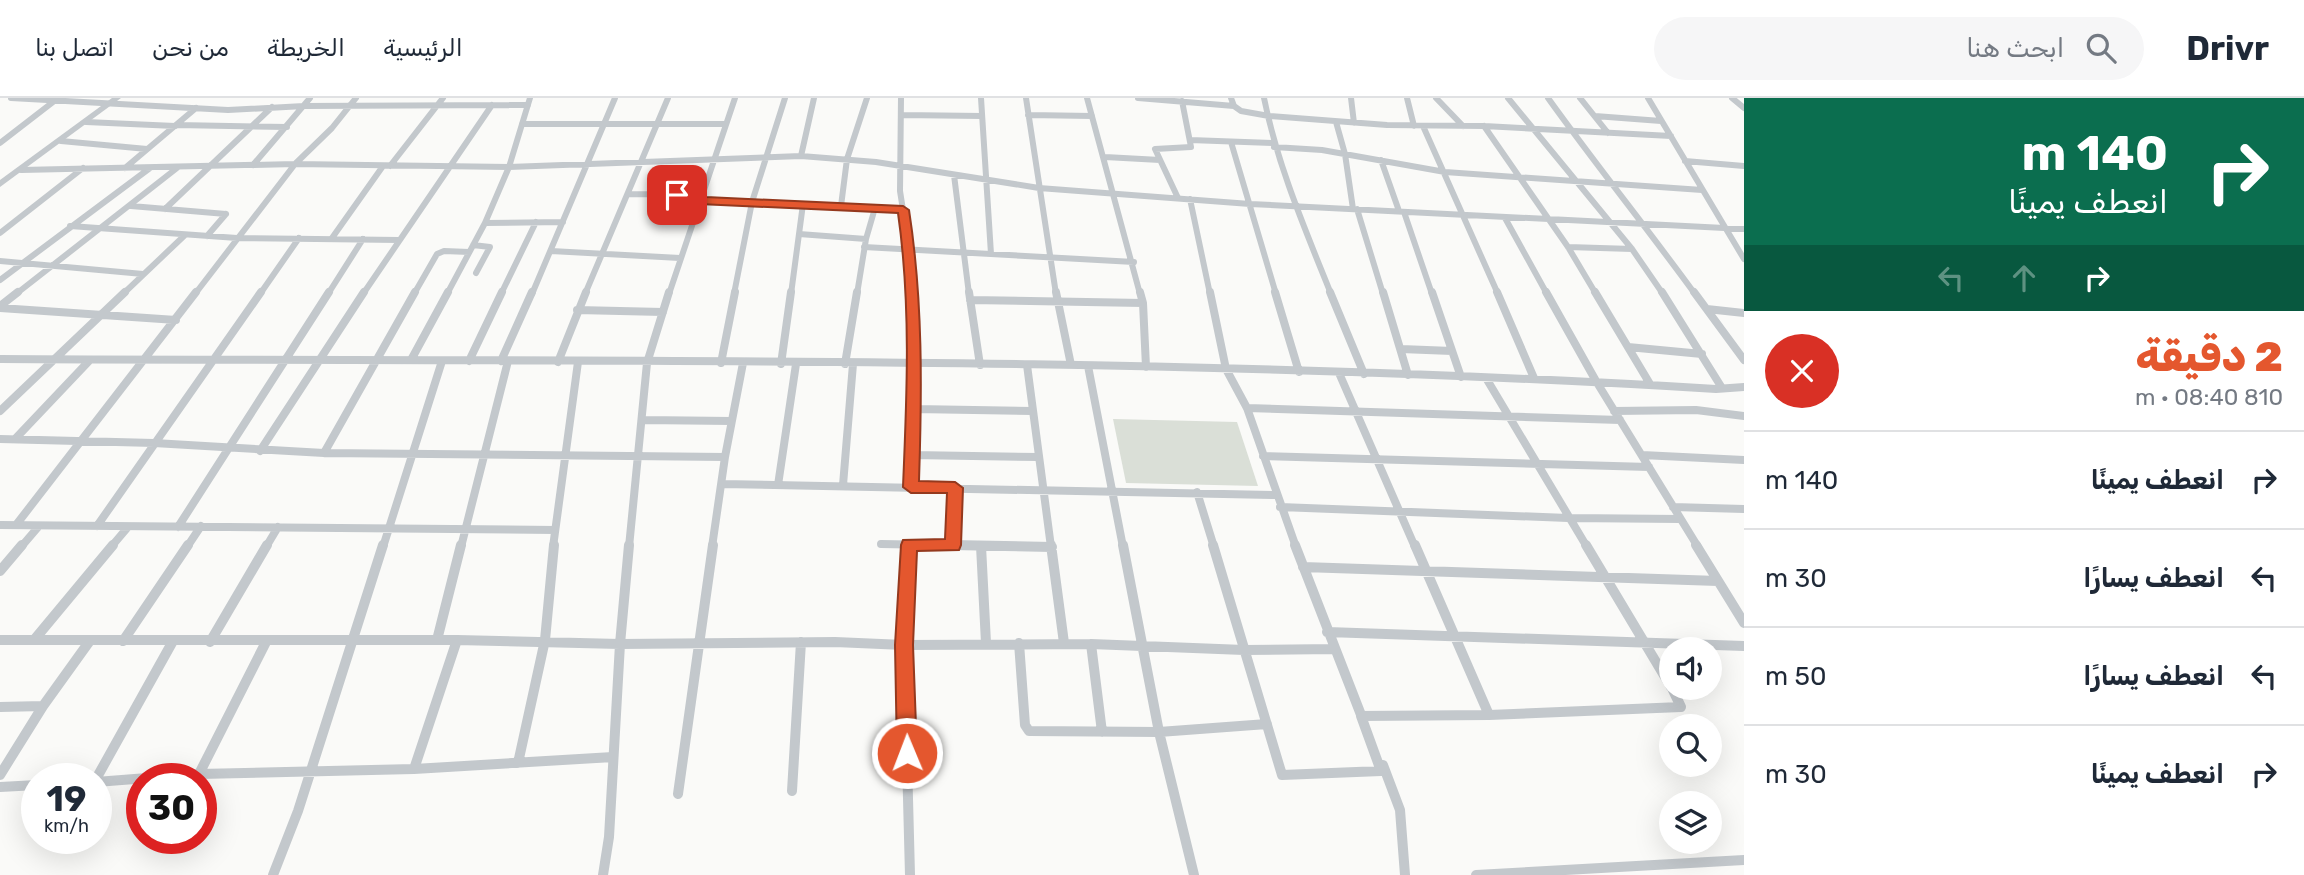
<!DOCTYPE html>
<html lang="ar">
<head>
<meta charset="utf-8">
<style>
  body { margin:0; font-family:Rubik,Cairo,sans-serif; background:#f6f6f7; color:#1f2937; direction:rtl; height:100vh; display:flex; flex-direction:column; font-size:26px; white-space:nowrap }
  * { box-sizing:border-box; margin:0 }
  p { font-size:23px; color:#747a83 }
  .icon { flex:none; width:38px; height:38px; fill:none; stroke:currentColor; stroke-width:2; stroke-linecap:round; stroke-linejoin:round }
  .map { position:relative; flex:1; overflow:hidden; direction:ltr }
  .drawer { display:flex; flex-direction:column; background:#fff; width:560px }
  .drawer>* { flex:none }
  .guide { background:#0b6e4f; color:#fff; overflow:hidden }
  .controls { position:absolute; left:1659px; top:539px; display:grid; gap:14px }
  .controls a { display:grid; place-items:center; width:63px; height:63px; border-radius:50%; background:#fff; box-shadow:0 7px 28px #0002; font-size:35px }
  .speed { position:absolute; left:21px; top:665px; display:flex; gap:14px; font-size:35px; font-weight:700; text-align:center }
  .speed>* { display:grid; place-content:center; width:91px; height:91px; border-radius:50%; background:#fff; box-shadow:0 7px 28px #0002; line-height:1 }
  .speed small { font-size:18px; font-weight:400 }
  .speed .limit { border:10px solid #d22; background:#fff; color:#111 }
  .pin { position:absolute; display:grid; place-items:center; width:60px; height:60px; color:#fff; margin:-30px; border-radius:14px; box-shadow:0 4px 10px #0006 }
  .me { position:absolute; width:77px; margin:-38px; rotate:359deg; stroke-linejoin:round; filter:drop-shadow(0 0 5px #0008) }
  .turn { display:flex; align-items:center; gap:24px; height:147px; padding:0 21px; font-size:32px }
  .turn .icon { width:91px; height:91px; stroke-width:2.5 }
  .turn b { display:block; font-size:49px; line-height:60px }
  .lanes { display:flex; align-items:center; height:66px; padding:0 21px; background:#0003; justify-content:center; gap:35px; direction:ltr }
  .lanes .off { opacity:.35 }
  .round { display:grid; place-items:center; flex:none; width:74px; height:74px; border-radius:37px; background:#f6f6f7 }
  .overview { display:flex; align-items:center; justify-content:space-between; height:119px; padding:0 21px }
  h1 { font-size:42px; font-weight:800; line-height:52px; color:#e4572e }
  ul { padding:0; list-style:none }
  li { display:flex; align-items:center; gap:21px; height:98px; padding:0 21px; border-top:2px solid #e0e1e3 }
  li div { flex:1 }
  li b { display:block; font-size:26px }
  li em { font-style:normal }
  header { display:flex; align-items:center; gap:42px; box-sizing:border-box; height:98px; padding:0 35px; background:#fff; border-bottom:2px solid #e0e1e3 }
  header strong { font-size:33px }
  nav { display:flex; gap:38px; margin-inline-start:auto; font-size:24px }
  .search { width:490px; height:63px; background:#f6f6f7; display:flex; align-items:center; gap:18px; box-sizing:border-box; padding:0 24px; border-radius:38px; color:#747a83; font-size:26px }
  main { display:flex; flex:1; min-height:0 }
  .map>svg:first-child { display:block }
  .green { fill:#dadfd7 }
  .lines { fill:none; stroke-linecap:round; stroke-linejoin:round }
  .minor-far2 { stroke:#c3c8cc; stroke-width:6 }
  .minor-far1 { stroke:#c3c8cc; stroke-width:8 }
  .minor { stroke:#c3c8cc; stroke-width:10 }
  .tertiary { fill:#c3c8cc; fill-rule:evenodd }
  .route { fill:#e4572e; stroke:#94391e; stroke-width:2 }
</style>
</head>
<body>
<header>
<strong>Drivr</strong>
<div class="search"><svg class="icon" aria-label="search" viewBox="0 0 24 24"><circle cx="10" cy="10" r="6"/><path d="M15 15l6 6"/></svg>ابحث هنا</div>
<nav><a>الرئيسية</a><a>الخريطة</a><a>من نحن</a><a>اتصل بنا</a></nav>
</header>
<main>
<section class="drawer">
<div class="guide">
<div class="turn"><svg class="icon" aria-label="right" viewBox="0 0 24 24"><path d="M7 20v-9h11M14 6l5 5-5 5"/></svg><div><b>140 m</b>انعطف يمينًا</div></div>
<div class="lanes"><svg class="icon off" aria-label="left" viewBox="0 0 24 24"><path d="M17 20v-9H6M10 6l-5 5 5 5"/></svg><svg class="icon off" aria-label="ahead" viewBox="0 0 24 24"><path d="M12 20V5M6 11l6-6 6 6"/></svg><svg class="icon" aria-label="right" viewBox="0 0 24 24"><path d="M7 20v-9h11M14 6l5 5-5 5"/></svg></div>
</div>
<div class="overview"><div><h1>2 دقيقة</h1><p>810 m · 08:40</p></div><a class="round" style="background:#d93025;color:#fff"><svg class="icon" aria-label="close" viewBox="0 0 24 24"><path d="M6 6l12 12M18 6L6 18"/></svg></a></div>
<ul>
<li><svg class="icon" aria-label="right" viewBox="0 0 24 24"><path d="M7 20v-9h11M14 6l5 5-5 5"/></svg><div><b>انعطف يمينًا</b></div><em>140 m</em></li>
<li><svg class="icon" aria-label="left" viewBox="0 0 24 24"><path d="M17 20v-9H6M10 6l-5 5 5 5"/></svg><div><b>انعطف يسارًا</b></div><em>30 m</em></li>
<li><svg class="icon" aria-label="left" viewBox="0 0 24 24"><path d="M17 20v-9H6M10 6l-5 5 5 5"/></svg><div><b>انعطف يسارًا</b></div><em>50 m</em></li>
<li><svg class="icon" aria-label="right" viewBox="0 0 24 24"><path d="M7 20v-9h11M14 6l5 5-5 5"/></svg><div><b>انعطف يمينًا</b></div><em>30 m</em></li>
</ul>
</section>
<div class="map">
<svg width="1744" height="777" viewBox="0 0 1744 777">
  <rect width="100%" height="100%" fill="#fafaf8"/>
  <path class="green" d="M1113,321L1237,324L1258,388L1126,385Z"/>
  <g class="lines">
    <path class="minor-far2" d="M11,0L228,12L304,8L528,7
      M901,0L900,93L909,150L912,196
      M981,0L991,156
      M1026,0L1056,196
      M1087,0L1140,196
      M1138,0L1234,8
      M1231,0L1234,8L1241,13L1269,18L1387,27L1484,28L1671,38
      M1264,0C1278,69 1305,131 1331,196
      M1351,0L1354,25
      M1407,0L1414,28
      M1436,0L1463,28
      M1508,0L1632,151L1663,196
      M1548,0C1596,67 1647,130 1695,196
      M1580,0L1608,35
      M1648,0L1744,161
      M1732,0L1744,10
      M901,17L982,18
      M1028,17L1092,18
      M1595,18L1661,23
      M86,24L175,28
      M1336,24L1345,56L1353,111
      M522,26H725
      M177,27L287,29
      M1423,28L1498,196
      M1484,28L1568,149L1596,196
      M1190,42L1273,45
      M61,43L147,51
      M1231,44L1276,196
      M0,45L57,1
      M1274,49L1322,52L1445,74L1702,92
      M801,58L814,0
      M1105,59L1160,62
      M1381,62L1399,113
      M1685,63L1744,68
      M253,67L310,0
      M390,68L443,0
      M125,70L196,10
      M21,72L295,66L509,69L801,58L876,64L1039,90L1250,106L1744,131
      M954,77L969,196
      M628,96L701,97
      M1178,100L1155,51L1191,49L1182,3
      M1190,101L1210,196
      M699,102L903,112
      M131,108L226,116
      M841,108L847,61L867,0
      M165,111L272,9
      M1357,111L1383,196
      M1404,114L1432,196
      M1505,120L1547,196
      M485,125L563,124
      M70,128L237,140L399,142
      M0,135L83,70
      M799,136L866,141
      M207,138L226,116
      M332,140L383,68
      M473,147L490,149L476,175
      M864,149L1134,164
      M1568,149L1632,151
      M551,153L680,160
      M0,163L143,176
      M0,182L150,70
      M16,196L177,70
      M123,196L185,137
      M195,196L295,66L332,30L356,0
      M260,196L299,140
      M328,196L363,141
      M363,196L492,7
      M414,196L437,156L444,153L469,154
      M447,196L485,125L509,69L530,0
      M501,196L536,124
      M532,196L615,0
      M585,196L668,0
      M669,196L735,0
      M734,196L752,104L785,0
      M791,196L803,106
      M857,196L866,141L875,110"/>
    <path class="minor-far1" d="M969,194L980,267
      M1056,194L1071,267
      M1210,194L1226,271L1247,310L1296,449
      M1275,194L1299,274
      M1330,194L1364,276
      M1383,194L1408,277
      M1432,194L1461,279
      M1497,194L1534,280
      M1546,194L1596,283L1698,449
      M1595,194L1650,286
      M1662,194L1722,290
      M1694,194L1744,262
      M970,202L1143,205L1140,194
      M1143,205L1146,269
      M0,208L18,194
      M0,210L176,222
      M1707,211L1744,215
      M577,212L663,214
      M1628,249L1702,256
      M1401,251L1452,253
      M0,261C572,264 1145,256 1716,291L1744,289
      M411,262L448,194
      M469,263L502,194
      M501,263L532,194
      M558,264L586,194
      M721,265L735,194
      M781,266L791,194
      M845,266L857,194
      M1027,267L1051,449
      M1088,268L1123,449
      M1339,275L1415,449
      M1486,280L1587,449
      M1247,310L1620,322
      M915,311L1032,313
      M0,313L125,194
      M1614,313L1696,312L1744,318
      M643,322L731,323
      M0,341L154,345L324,355L725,359
      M15,341L89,263
      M260,353L364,194
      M324,355L415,194
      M912,357L1038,359
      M1642,357L1744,362
      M1263,358L1649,369
      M722,386L1276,397
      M778,387L796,266
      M843,387L853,266
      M911,389L916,266L912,194
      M1197,394L1214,449
      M1280,409L1568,420L1680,421
      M1673,409L1744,411
      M0,427L555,432
      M16,427L196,194
      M97,428L261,194
      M178,429L329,194
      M881,446L1051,449
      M953,447L955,390
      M21,449L39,428
      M111,449L128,429
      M187,449L201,428
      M266,449L278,429
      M383,449L442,263
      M461,449L508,263
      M553,449L578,264
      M629,449L647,265L669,194
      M712,449L725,359L743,265"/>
    <path class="minor" d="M909,447L904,547L910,777
      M951,447L1052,449
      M1051,447L1064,545
      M1123,447L1159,634L1194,777
      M1213,447L1282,677L1381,673L1361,618L1489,617L1681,609L1672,590
      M1295,447L1363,622
      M1415,447L1489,617
      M1586,447L1671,589
      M1696,447L1744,525
      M981,448L986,545
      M1303,469L1718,483
      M0,473L22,447
      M1327,534L1744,548
      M0,542H457L620,546L835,544L904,547L1091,546L1244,552L1335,551
      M34,542L113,447
      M437,542L461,447
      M123,543L188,447
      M210,544L267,447
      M1019,545L1025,627L1029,633L1159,634L1267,626
      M1091,546L1102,634
      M0,609L43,608
      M518,665L545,542L554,447
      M1383,667L1400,712L1405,777
      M414,671L457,542
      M199,676L266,544
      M0,677L43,608L89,544
      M96,681L173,543
      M96,684L199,676L414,671L613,659
      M0,689L37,687
      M792,693L801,544
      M678,696L713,447
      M273,777L298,713L383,447
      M603,777L609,739L620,546L629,447
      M1476,777L1744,762"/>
    <path class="tertiary" d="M112,0H121L0,89V82Z"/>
  </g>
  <path class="route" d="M677,93L705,95L706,99L903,108L909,112C923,202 922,292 919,383L955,384L963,390L961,447L959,452L917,453L913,547L917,655L914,662L907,664L900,662L897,655L895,547L901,447L903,442L945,441L947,395H911L903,389C907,297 911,206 898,115L699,106L695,105L694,101L673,99V94Z"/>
</svg>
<div class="controls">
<a><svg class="icon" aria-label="sound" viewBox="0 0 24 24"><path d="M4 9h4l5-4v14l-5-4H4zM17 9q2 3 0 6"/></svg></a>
<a><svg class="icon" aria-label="search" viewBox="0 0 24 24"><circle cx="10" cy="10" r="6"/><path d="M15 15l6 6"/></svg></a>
<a><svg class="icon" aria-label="layers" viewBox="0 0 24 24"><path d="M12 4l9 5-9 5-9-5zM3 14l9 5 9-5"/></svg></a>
</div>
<div class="speed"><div>19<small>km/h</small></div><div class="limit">30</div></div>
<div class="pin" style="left:677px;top:97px;background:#d93025"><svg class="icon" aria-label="arrive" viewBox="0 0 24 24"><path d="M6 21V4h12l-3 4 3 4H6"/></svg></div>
<svg class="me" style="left:907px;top:655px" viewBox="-20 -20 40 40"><circle r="17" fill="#e4572e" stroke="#fff" stroke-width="3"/><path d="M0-11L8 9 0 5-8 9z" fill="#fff"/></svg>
</div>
</main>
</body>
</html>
